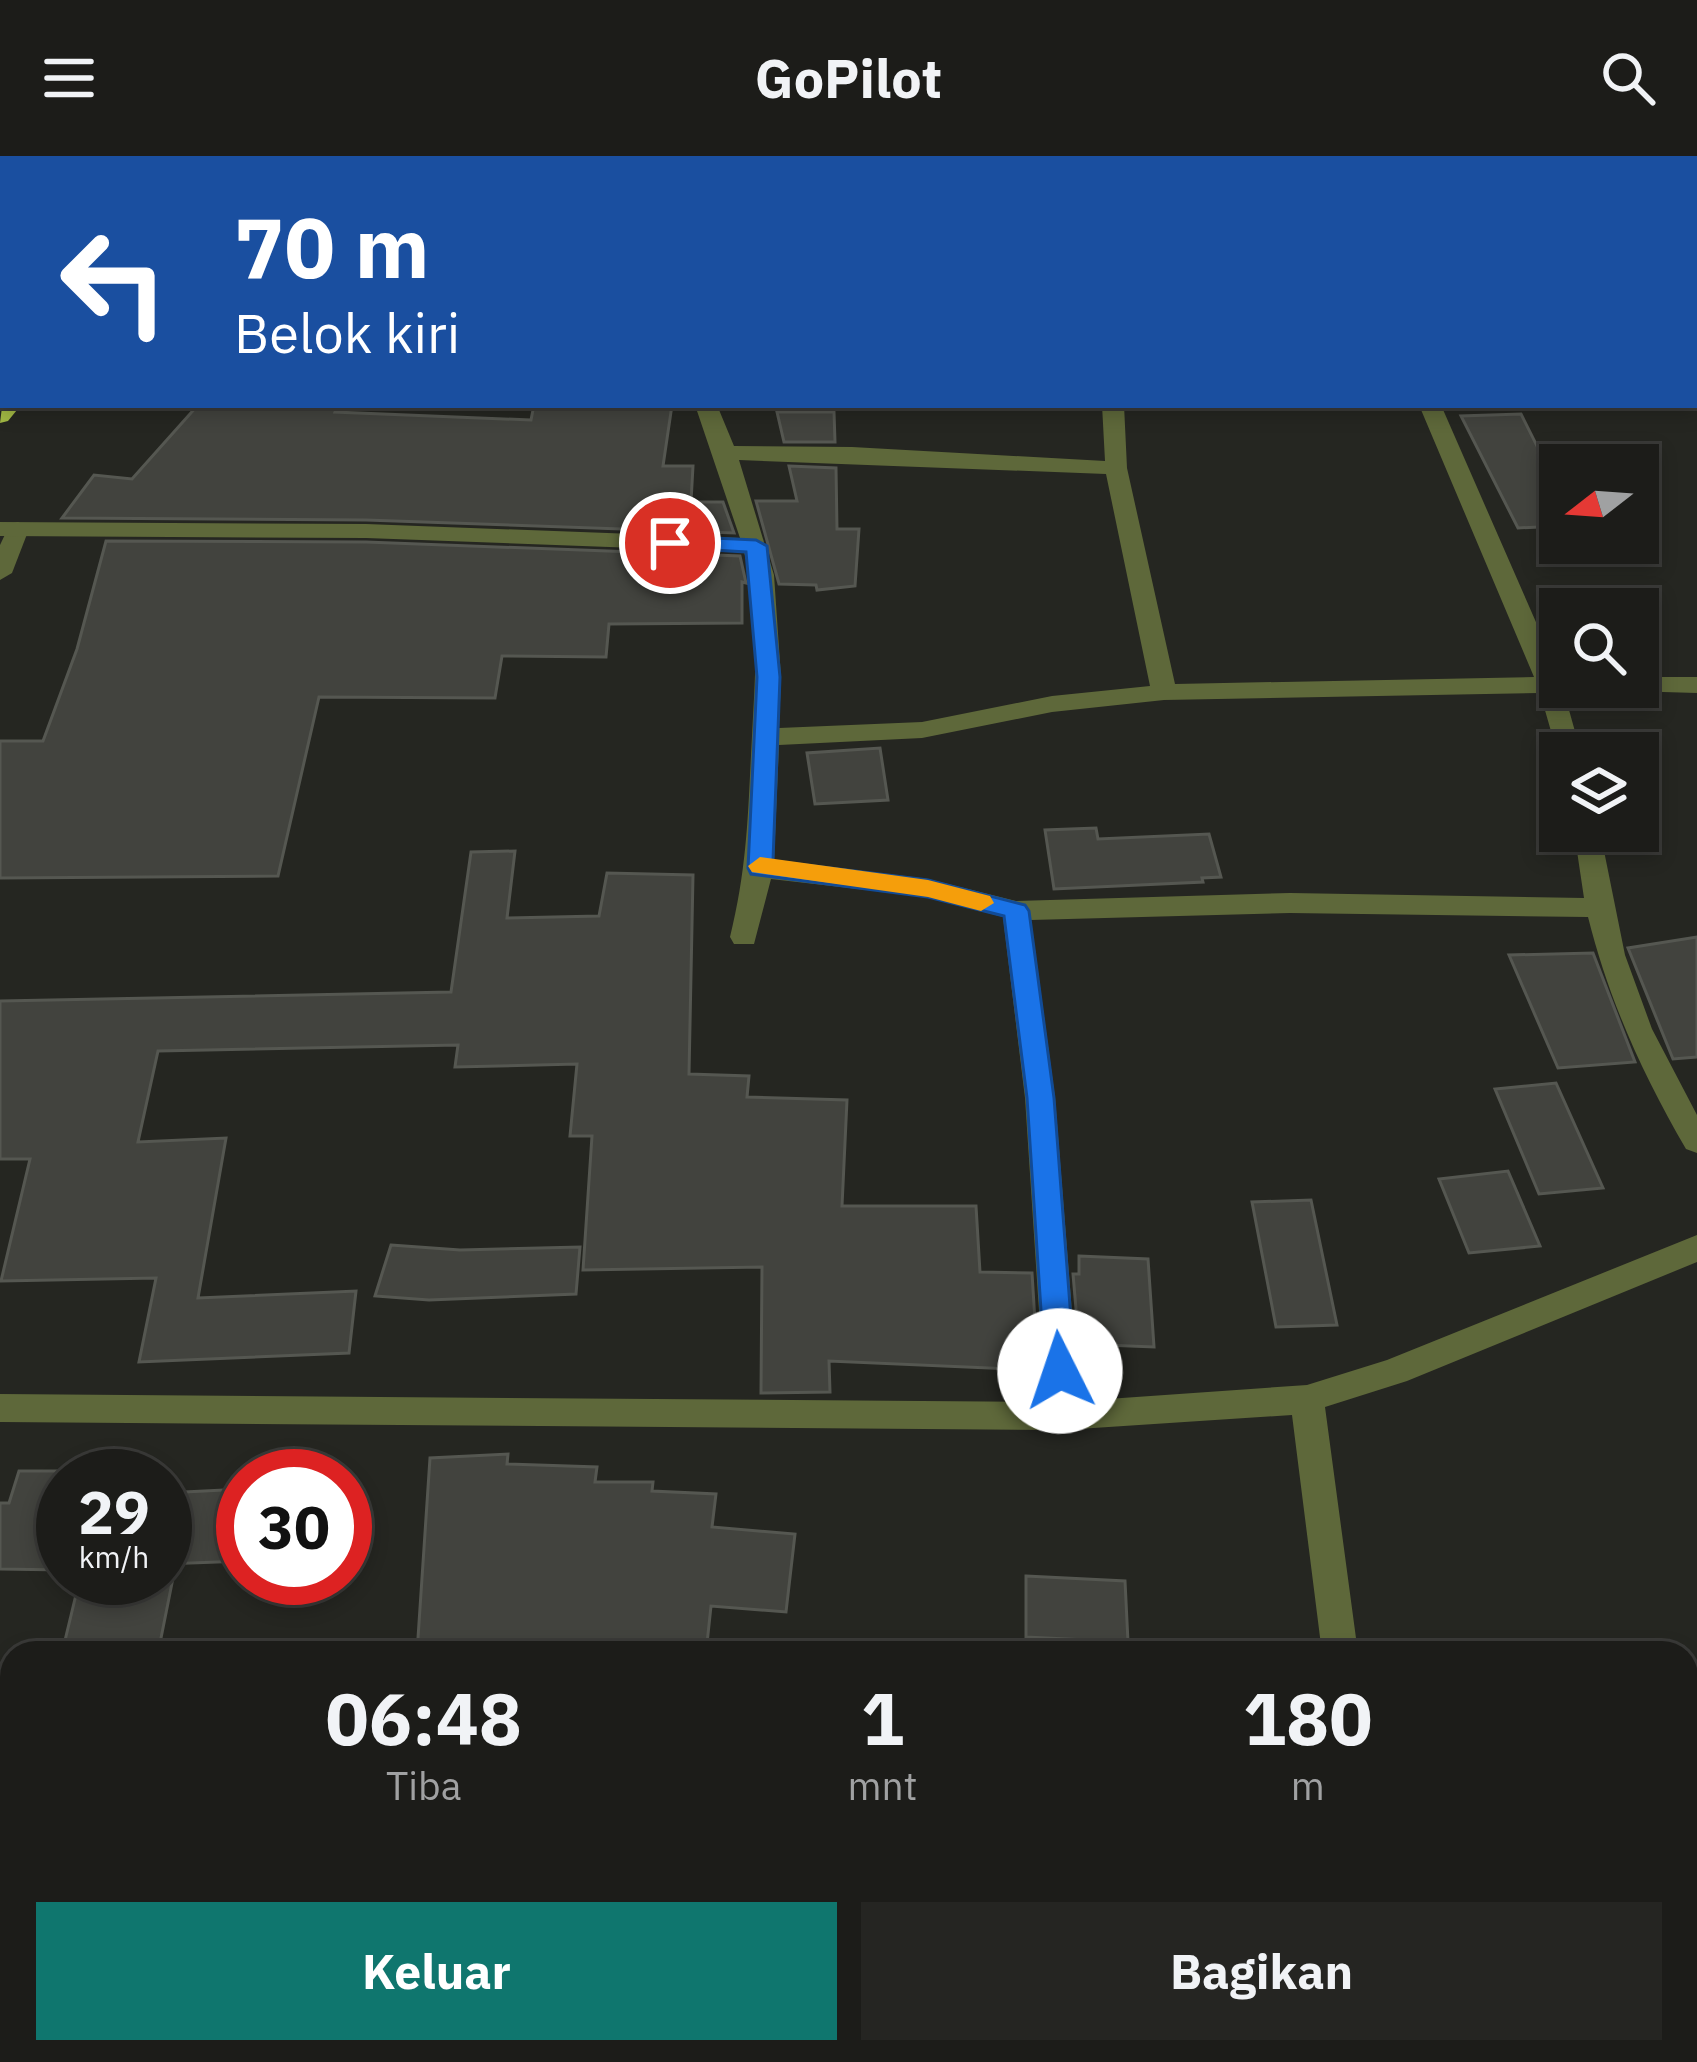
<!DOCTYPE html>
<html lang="id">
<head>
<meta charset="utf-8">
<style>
  body { margin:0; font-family:"IBM Plex Sans",sans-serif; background:#252522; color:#f1f3f6; height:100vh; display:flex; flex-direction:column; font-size:45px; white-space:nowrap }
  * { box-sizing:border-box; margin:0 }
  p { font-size:39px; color:#a0a1a2 }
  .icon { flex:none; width:66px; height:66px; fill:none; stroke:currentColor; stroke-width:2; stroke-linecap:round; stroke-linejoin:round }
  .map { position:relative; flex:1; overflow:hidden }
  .details { position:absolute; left:0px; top:1485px; width:1698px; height:423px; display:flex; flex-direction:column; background:#1c1c19; border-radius:36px 36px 0 0; box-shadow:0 6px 18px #0003,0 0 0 3px #3a3a38 }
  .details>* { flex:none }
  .hud { position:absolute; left:0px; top:0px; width:1698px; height:252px; box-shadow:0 6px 18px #0003,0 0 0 3px #3a3a38; background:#1a4fa0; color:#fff; overflow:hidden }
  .needle { width:78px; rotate:253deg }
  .controls { position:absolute; left:1539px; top:288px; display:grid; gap:24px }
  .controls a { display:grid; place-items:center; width:120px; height:120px; border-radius:0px; background:#1c1c19; box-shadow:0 6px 18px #0003,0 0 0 3px #3a3a38; font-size:60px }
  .speed { position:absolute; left:36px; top:1293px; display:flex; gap:24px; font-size:60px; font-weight:700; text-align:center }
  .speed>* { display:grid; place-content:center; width:156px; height:156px; border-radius:50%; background:#1c1c19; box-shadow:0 6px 18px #0003,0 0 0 3px #3a3a38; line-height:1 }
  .speed small { font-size:30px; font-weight:400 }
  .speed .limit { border:18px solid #d22; background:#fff; color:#111 }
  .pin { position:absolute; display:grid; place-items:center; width:102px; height:102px; color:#fff; margin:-51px; border:6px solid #fff; border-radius:50%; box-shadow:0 3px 12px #0007 }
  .me { position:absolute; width:132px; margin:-66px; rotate:356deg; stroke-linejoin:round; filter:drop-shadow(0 0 9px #0008) }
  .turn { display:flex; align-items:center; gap:42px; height:252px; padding:0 36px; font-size:54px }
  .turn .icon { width:156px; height:156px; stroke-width:2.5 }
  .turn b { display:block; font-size:84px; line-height:102px }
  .eta { display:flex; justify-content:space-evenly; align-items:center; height:204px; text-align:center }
  .eta b { font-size:72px; font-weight:800; line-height:84px }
  .cta { display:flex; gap:24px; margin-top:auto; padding:24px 36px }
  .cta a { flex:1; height:138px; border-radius:0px; background:#0f766e; color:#fff; font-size:48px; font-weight:800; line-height:138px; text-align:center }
  .cta a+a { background:#252522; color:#f1f3f6 }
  header { display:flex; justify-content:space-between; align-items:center; height:156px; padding:0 36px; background:#1c1c19; font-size:54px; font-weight:800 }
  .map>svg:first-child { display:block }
  .building { fill:#42433e; stroke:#555751; stroke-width:3 }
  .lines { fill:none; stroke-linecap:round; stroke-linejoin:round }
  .service { fill:#5e683a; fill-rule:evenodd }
  .minor { fill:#5e683a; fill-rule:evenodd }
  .trunk { fill:#a2b844; fill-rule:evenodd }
  .route { fill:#1a73e8; stroke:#114b97; stroke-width:3 }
  .slow { fill:#f59e0b }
</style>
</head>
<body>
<header><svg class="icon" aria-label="menu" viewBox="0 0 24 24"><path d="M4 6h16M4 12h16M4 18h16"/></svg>GoPilot<svg class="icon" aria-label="search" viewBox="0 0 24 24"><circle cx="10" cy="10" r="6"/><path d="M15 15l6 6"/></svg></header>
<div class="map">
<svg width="1697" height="1906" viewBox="0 0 1697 1906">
  <rect width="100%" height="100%" fill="#252621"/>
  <path class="building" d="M198,249H338L335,256L531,264L534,249H672L663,310H693L691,346H723L734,377L366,364L62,362L94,319L132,323Z
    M777,256H834L835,286H784Z
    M1521,258L1560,336V370L1518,372L1461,260Z
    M789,310L836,312L837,373H859L855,430L817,434L816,429L779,428L756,345H797Z
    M106,385L366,386L740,400L746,427L742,426V467L609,468L606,501L502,500L495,542L319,541L278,720L0,722V585H43L77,493Z
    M880,592L888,644L815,648L807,597Z
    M1096,672L1098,683L1209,678L1221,721L1202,722L1203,726L1054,733L1045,674Z
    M515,695L507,762L599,760L607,717L693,719L689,918L749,920L747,941L847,944L842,1050H976L980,1116L1032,1117L1038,1214L829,1205L830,1236L761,1237L762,1111L583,1114L592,980H570L577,908L455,911L458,889L158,895L138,986L226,982L198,1142L356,1135L349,1197L139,1206L156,1122L1,1125L30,1003H0V845L451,836L471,696Z
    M1697,781V901L1673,903L1628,792Z
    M1593,797L1635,906L1558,912L1509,799Z
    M1556,927L1603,1032L1539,1038L1495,933Z
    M1508,1015L1540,1090L1469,1097L1439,1023Z
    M1311,1044L1337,1169L1276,1171L1252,1046Z
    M391,1089L460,1094L580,1091L576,1138L429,1144L375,1140Z
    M1079,1100L1148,1103L1154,1191L1079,1188L1073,1118H1079Z
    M508,1298L507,1308L597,1311L595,1326H653L652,1335L716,1338L712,1371L795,1378L786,1456L711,1450L706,1497H417L430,1302Z
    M19,1315H63V1414L0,1413V1347H9Z
    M243,1333V1405L165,1408V1337Z
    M1026,1420L1125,1425L1128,1486L1026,1481Z
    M80,1422H173L158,1497H62Z"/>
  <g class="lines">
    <path class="service" d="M18,366L29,373L12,417L0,424V389L10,368Z"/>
    <path class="minor" d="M1697,75V87L1695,88V76Z
      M695,249H717L734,290L852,291L1105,305L1102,249H1124L1127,312L1175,528L1534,521L1419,249H1441L1560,521V531H1571L1564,536L1581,597H1560L1559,603L1540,537L1164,544L1052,556L922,582L779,589L774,704L928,723L1016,745L1290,737L1584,742L1574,675H1600L1625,799L1652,873L1697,959V997L1686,993C1643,919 1609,845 1588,761L1290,757L1031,764L1055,942L1079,1245L1307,1229L1387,1204L1697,1079V1106L1407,1225L1325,1251L1358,1497H1322L1292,1259L1063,1274L0,1266V1238L1045,1246L1025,942L1003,761L928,741L771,723L754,788H734L730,781C748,708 748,653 752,580C755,520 761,455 744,396L366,382L0,380V366L366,368L740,382ZM739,304L1106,318L1150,530L1052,540L922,566L779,572L781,521L774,419Z
      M1638,521H1697V537L1629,535L1627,531H1638Z
      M12,1786V1826L0,1827V1787Z
      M486,1896H528V1906H486Z
      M1335,1896H1377V1906H1335Z"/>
    <path class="trunk" d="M3,243V249H21L8,265L0,267Z"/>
  </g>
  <path class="route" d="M670,380L756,384L767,390L780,521L773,705L928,724L1025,749L1029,755L1054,942L1075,1215L1070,1224L1060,1228L1049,1224L1045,1215L1027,942L1004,760L928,741L751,718L748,712L757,521L746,396L662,391L659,387Z"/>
  <path class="slow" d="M760,701L928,724L990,740L994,747L981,755L928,741L752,716L748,710Z"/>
</svg>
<div class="controls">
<a><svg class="needle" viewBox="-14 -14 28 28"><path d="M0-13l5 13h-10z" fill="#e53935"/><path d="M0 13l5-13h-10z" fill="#a0a1a2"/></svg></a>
<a><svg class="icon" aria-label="search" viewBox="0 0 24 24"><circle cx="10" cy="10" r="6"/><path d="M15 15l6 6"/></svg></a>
<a><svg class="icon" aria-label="layers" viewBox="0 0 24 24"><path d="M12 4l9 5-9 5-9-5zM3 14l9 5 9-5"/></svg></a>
</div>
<div class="speed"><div>29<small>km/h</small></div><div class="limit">30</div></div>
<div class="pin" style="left:670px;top:387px;background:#d93025"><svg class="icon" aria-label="arrive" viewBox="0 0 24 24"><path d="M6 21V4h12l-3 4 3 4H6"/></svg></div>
<svg class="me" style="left:1060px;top:1215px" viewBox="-20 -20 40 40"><circle r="19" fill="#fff"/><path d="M0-13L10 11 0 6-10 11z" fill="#1a73e8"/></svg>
<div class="hud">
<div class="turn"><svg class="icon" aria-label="left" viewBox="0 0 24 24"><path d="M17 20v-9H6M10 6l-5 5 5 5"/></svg><div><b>70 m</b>Belok kiri</div></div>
</div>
<section class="details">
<div class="eta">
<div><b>06:48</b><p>Tiba</p></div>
<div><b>1</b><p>mnt</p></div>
<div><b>180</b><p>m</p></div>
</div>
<div class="cta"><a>Keluar</a><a>Bagikan</a></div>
</section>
</div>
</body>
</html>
